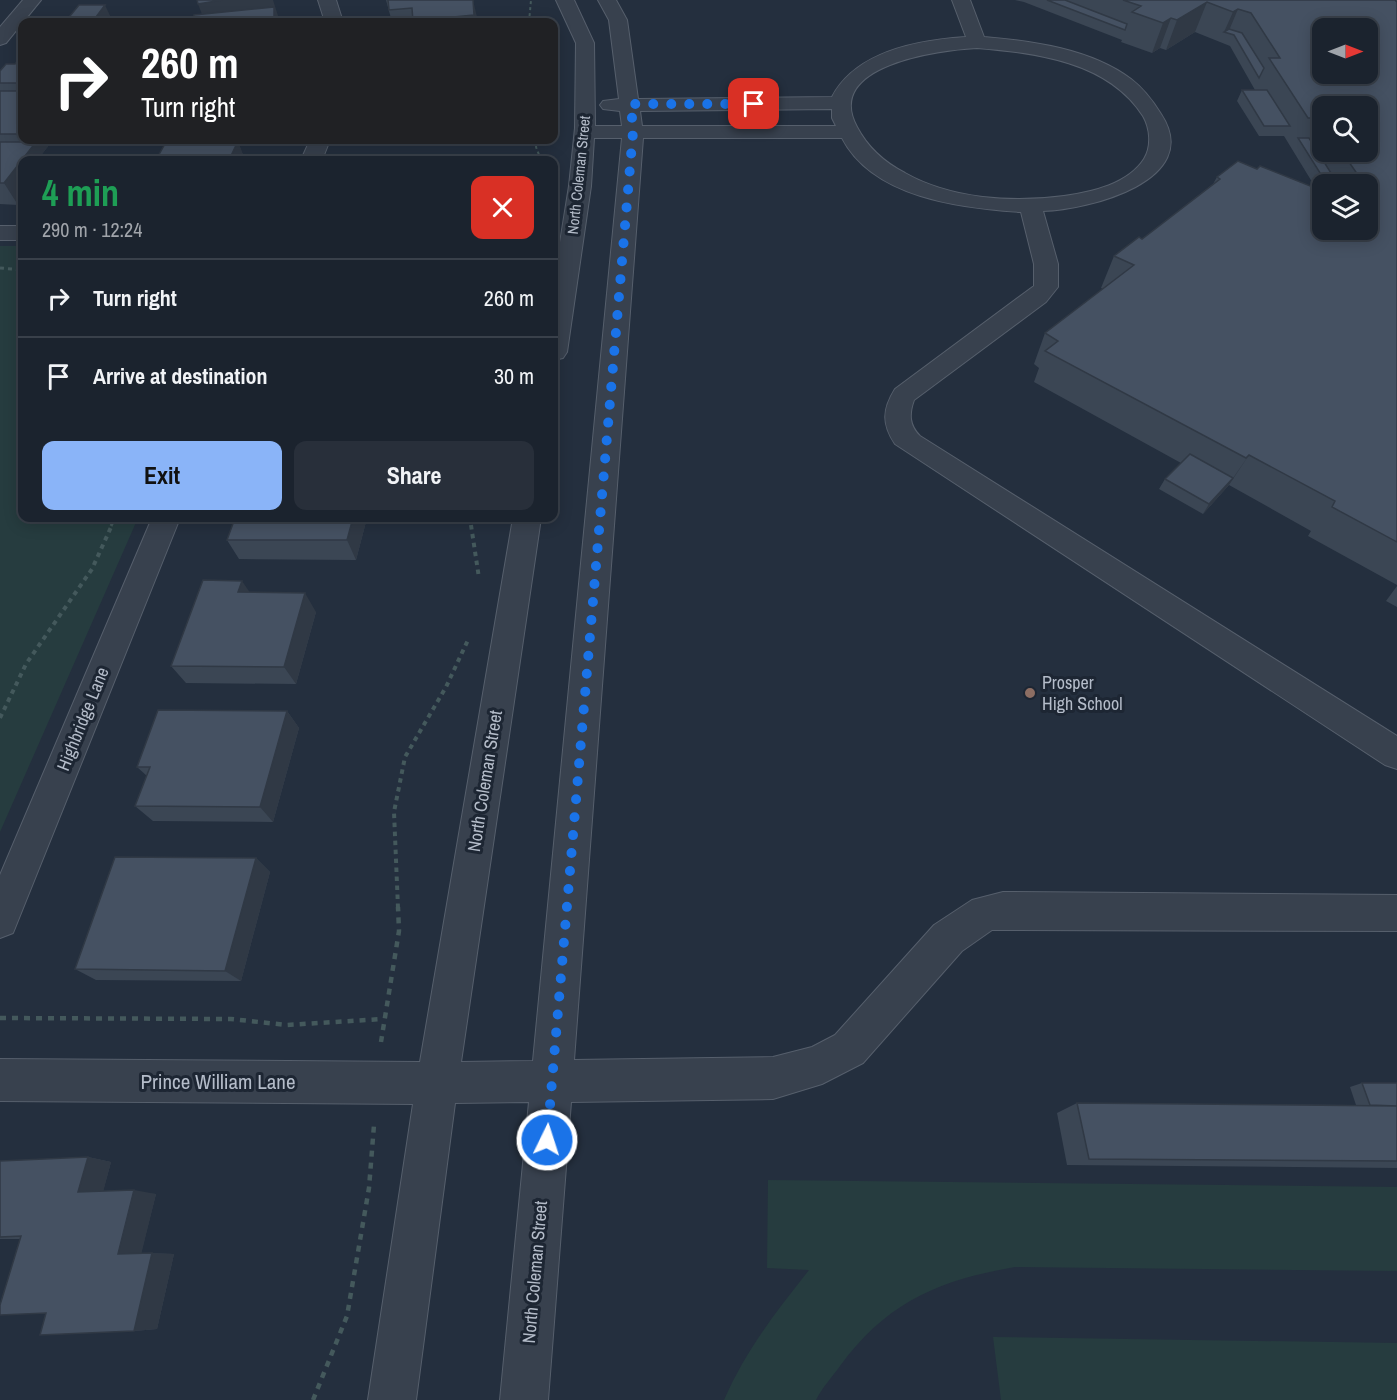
<!DOCTYPE html>
<html lang="en">
<head>
<meta charset="utf-8">
<style>
  body { margin:0; font-family:"Archivo Narrow",sans-serif; background:#282f3a; color:#f1f3f6; height:100vh; display:flex; flex-direction:column; font-size:22px; white-space:nowrap }
  * { box-sizing:border-box; margin:0 }
  p { font-size:20px; color:#a0a4aa }
  .icon { flex:none; width:33px; height:33px; fill:none; stroke:currentColor; stroke-width:2; stroke-linecap:round; stroke-linejoin:round }
  .map { position:relative; flex:1; overflow:hidden }
  .drawer { position:absolute; left:18px; top:156px; width:540px; height:366px; display:flex; flex-direction:column; background:#1b232e; border-radius:12px; box-shadow:0 3px 15px #0003,0 0 0 2px #39404a }
  .drawer>* { flex:none }
  .hud { position:absolute; left:18px; top:18px; width:540px; height:126px; border-radius:12px; box-shadow:0 3px 15px #0003,0 0 0 2px #39404a; background:#202124; color:#fff; overflow:hidden }
  .needle { width:39px; rotate:90deg }
  .controls { position:absolute; left:1312px; top:18px; display:grid; gap:12px }
  .controls a { display:grid; place-items:center; width:66px; height:66px; border-radius:12px; background:#1b232e; box-shadow:0 3px 15px #0003,0 0 0 2px #39404a; font-size:30px }
  .pin { position:absolute; display:grid; place-items:center; width:51px; height:51px; color:#fff; margin:-26px; border-radius:12px; box-shadow:0 3px 9px #0006 }
  .me { position:absolute; width:66px; margin:-33px; rotate:4deg; stroke-linejoin:round; filter:drop-shadow(0 0 4px #0008) }
  .turn { display:flex; align-items:center; gap:21px; height:126px; padding:0 24px; font-size:27px }
  .turn .icon { width:78px; height:78px; stroke-width:2.5 }
  .turn b { display:block; font-size:42px; line-height:51px }
  .round { display:grid; place-items:center; flex:none; width:63px; height:63px; border-radius:12px; background:#282f3a }
  .overview { display:flex; align-items:center; justify-content:space-between; height:102px; padding:0 24px }
  h1 { font-size:36px; font-weight:700; line-height:45px; color:#1e9e55 }
  .action { display:flex; gap:12px; margin-top:auto; padding:12px 24px }
  .action a { flex:1; height:69px; border-radius:12px; background:#8ab4f8; color:#111; font-size:24px; font-weight:700; line-height:69px; text-align:center }
  .action a+a { background:#282f3a; color:#f1f3f6 }
  ul { padding:0; list-style:none }
  li { display:flex; align-items:center; gap:18px; height:78px; padding:0 24px; border-top:2px solid #39404a }
  li div { flex:1 }
  li b { display:block; font-size:22px }
  li em { font-style:normal }
  .map>svg:first-child { display:block }
  .green { fill:#263c3f }
  .lines { fill:none; stroke-linecap:round; stroke-linejoin:round }
  .minor-casing { stroke:#565f6c; stroke-width:2 }
  .path-far3 { stroke:#44595c; stroke-width:2; stroke-dasharray:3 3; stroke-linecap:butt }
  .path-far2 { stroke:#44595c; stroke-width:3; stroke-dasharray:4 4; stroke-linecap:butt }
  .path-far1 { stroke:#44595c; stroke-width:4; stroke-dasharray:4.5 4.5; stroke-linecap:butt }
  .path { stroke:#44595c; stroke-width:4.5; stroke-dasharray:6 6; stroke-linecap:butt }
  .minor { fill:#38414e; fill-rule:evenodd }
  .wall { fill:#3b4654; fill-rule:evenodd }
  .shaded-wall { fill:#303945 }
  .building { fill:#455162; stroke:#303945; stroke-width:1.5; fill-rule:evenodd }
  .route { stroke:#1a73e8; stroke-width:10; stroke-dasharray:0 18 }
  .education-dot { fill:#8d6e63; stroke:#1d2633; stroke-width:2 }
  .labels { text-anchor:middle; stroke-width:6; stroke-linejoin:round; paint-order:stroke }
  .far-street-label { font-size:15px; fill:#b4bcc9; stroke:#1d2633 }
  .poi-label { font-size:18px; fill:#b4bcc9; stroke:#1d2633; text-anchor:start }
  .street-label { font-size:18px; fill:#b4bcc9; stroke:#1d2633 }
  .near-street-label { font-size:21px; fill:#b4bcc9; stroke:#1d2633 }
</style>
</head>
<body>
<div class="map">
<svg width="1397" height="1400" viewBox="0 0 1397 1400">
  <rect width="100%" height="100%" fill="#242f3e"/>
  <path class="green" d="M0,246H22V518H138L0,832Z
    M768,1180L1397,1187V1271L1015,1267C939,1280 887,1302 840,1366C832,1377 822,1388 816,1400H724C746,1350 775,1313 809,1270L767,1268Z
    M993,1337L1397,1343V1400H1001Z"/>
  <g class="lines">
    <g class="minor-casing">
      <path id="minor" d="M23,0H41L6,43L0,45V27Z
        M318,0H336L343,22H325Z
        M556,0H574L594,43L595,126H622L620,111L603,109L600,105L603,101L619,99L609,20L598,0H616L627,20L638,99L832,97C856,51 918,40 966,37L952,0H970L984,37C1033,41 1091,49 1131,79C1144,89 1153,101 1161,114C1205,181 1087,210 1043,211L1058,264V287L1046,302L914,400C909,414 909,425 920,436L1397,736V769L1385,765L895,444C882,424 882,410 895,389L1034,286V264L1021,212C961,208 873,198 842,138H643L574,1060L773,1057L812,1047L835,1035L934,925L972,900L1003,892L1397,895V931L992,930L962,951L863,1063L822,1084L773,1099L571,1102L548,1400H500L529,1102L455,1103L416,1400H368L413,1104L0,1101V1059L420,1062L513,518H541L461,1062L533,1061L622,138H594L591,186L567,352L563,358L554,360V280L569,186L575,128L576,43ZM977,48C1035,53 1108,61 1143,116C1150,128 1152,146 1144,159C1128,184 1092,192 1064,196C1013,203 951,199 905,173C884,162 868,148 857,127C823,65 939,50 977,48ZM832,109V118L836,126H642L640,111Z
        M310,140H330L322,160H301Z
        M0,226H22V240H0Z
        M152,518H180L13,933L0,938V875Z"/>
    </g>
    <path class="path-far3" d="M529,22L531,0
      M537,140L536,147L541,160"/>
    <path class="path-far2" d="M0,268L22,270
      M470,518L471,526
      M111,526L115,518"/>
    <path class="path-far1" d="M471,525L479,578
      M0,718L26,664L92,569L112,525
      M398,908L394,812L405,757L446,687L468,640"/>
    <path class="path" d="M0,1018L231,1019L287,1025L383,1019
      M381,1042L399,931L398,907
      M313,1400L347,1316L369,1188L374,1125"/>
    <use href="#minor" class="minor"/>
  </g>
  <path class="wall" d="M386,0L476,13L477,22H392Z
    M1015,0H1397V585L1308,536L1311,531L1229,485L1203,514L1159,489L1165,479L1181,463L1034,382L1039,368L1034,364L1045,333L1103,289L1101,288L1114,256L1142,239L1213,184L1217,177L1257,169L1317,190L1284,136H1259L1237,101L1242,90H1255L1230,46L1195,32L1166,50L1160,48L1152,53L1121,42L1122,40L1024,2ZM1323,106L1368,152H1323ZM1323,184H1368L1323,230Z
    M22,55V140H53L42,154L46,160H22L18,205L0,204V71L15,64Z
    M166,140H254L253,144L239,145L245,160H156L167,142Z
    M367,518L356,560L239,559L227,540Z
    M1397,586V607L1386,601Z
    M316,612L296,684L186,683L171,666Z
    M287,711L299,728L273,822L153,821L135,806L147,776L137,767Z
    M256,858L270,872L241,981L96,980L75,969Z
    M1362,1083H1397V1168L1067,1165L1057,1113L1077,1103L1356,1105L1350,1087Z
    M88,1157L111,1162L103,1191L156,1194L141,1253L174,1254L157,1329L134,1331L46,1313L20,1239H0V1161Z"/>
  <path class="shaded-wall" d="M222,0H273L280,22H205L198,4Z
    M473,0L476,13L477,22H476L474,15Z
    M1207,2L1195,32L1166,50L1177,20Z
    M105,5L113,22H98L96,17Z
    M1238,9L1228,33L1224,32L1233,12Z
    M1171,18L1160,48L1152,53L1163,23Z
    M32,140H53L42,154L46,160H22V198L18,205L4,183L35,143Z
    M238,141L245,160H229Z
    M1249,455L1229,485L1203,514L1209,504L1233,478Z
    M353,518H367L356,560L347,540Z
    M242,581L255,600L238,592Z
    M305,593L316,612L296,684L284,667Z
    M287,711L299,728L273,822L260,807Z
    M256,858L270,872L241,981L225,971Z
    M88,1157L111,1162L102,1196L78,1192Z
    M134,1190L156,1194L141,1255L118,1254Z
    M152,1253L174,1254L157,1329L134,1331Z"/>
  <path class="building" d="M197,0H222L198,4Z
    M388,0H473L474,15L444,18L445,22H413L412,8L389,10Z
    M1047,0H1065L1127,24L1125,30Z
    M1123,0H1395L1397,2V542L1332,507L1335,501L1249,455L1246,458L1045,351L1058,341L1045,333L1134,265L1114,256L1139,237L1142,239L1220,179L1217,177L1238,161L1257,169L1260,166L1323,191V230H1368V184H1332L1340,178L1352,183L1358,175L1342,152H1368V106H1323V123L1320,118H1308L1269,58H1280L1251,13L1238,9L1233,12L1207,2L1177,20L1171,18L1163,23L1132,12L1141,6ZM1323,28H1368V74H1323Z
    M79,5H105L96,17H110L106,22H65Z
    M274,7V22H193L194,15Z
    M1229,29L1242,33L1264,68L1259,78L1234,35L1224,32Z
    M22,55V83H0V71L6,64H15Z
    M1242,90H1267L1290,126H1264Z
    M0,91H22V134H0Z
    M1298,138H1309L1336,181L1332,184H1327Z
    M238,141L229,160H156L166,142Z
    M0,142H36L4,183H0Z
    M1190,454L1233,478L1209,504L1165,479Z
    M235,518H353L347,540H227Z
    M203,580L242,581L238,592L305,593L284,667L171,666Z
    M158,710L287,711L260,807L135,806L150,767H137Z
    M115,857L256,858L225,971L75,969Z
    M1362,1083H1397V1106L1370,1105Z
    M1077,1103L1397,1106V1161L1089,1159Z
    M88,1157L78,1192L134,1190L118,1254L152,1253L134,1331L40,1335L46,1313L0,1315V1305L21,1236L0,1237V1161Z"/>
  <g class="lines">
    <path class="route" d="M547,1140L633,132L631,104H754"/>
  </g>
  <circle class="education-dot" cx="1030" cy="693" r="6"/>
  <g class="labels">
    <g class="far-street-label">
      <text transform="translate(579 175) rotate(-84)" y="5">North Coleman Street</text>
    </g>
    <g class="poi-label">
      <text x="1042" y="689">Prosper<tspan x="1042" dy="21">High School</tspan></text>
    </g>
    <g class="street-label">
      <text transform="translate(83 719) rotate(-68)" y="6">Highbridge Lane</text>
      <text transform="translate(485 781) rotate(-81)" y="6">North Coleman Street</text>
      <text transform="translate(535 1272) rotate(-85)" y="6">North Coleman Street</text>
    </g>
    <g class="near-street-label">
      <text x="218" y="1089">Prince William Lane</text>
    </g>
  </g>
</svg>
<div class="controls">
<a><svg class="needle" viewBox="-14 -14 28 28"><path d="M0-13l5 13h-10z" fill="#e53935"/><path d="M0 13l5-13h-10z" fill="#a0a4aa"/></svg></a>
<a><svg class="icon" aria-label="search" viewBox="0 0 24 24"><circle cx="10" cy="10" r="6"/><path d="M15 15l6 6"/></svg></a>
<a><svg class="icon" aria-label="layers" viewBox="0 0 24 24"><path d="M12 4l9 5-9 5-9-5zM3 14l9 5 9-5"/></svg></a>
</div>
<div class="pin" style="left:754px;top:104px;background:#d93025"><svg class="icon" aria-label="arrive" viewBox="0 0 24 24"><path d="M6 21V4h12l-3 4 3 4H6"/></svg></div>
<svg class="me" style="left:547px;top:1140px" viewBox="-20 -20 40 40"><circle r="17" fill="#1a73e8" stroke="#fff" stroke-width="3"/><path d="M0-11L8 9 0 5-8 9z" fill="#fff"/></svg>
<div class="hud">
<div class="turn"><svg class="icon" aria-label="right" viewBox="0 0 24 24"><path d="M7 20v-9h11M14 6l5 5-5 5"/></svg><div><b>260 m</b>Turn right</div></div>
</div>
<section class="drawer">
<div class="overview"><div><h1>4 min</h1><p>290 m · 12:24</p></div><a class="round" style="background:#d93025;color:#fff"><svg class="icon" aria-label="close" viewBox="0 0 24 24"><path d="M6 6l12 12M18 6L6 18"/></svg></a></div>
<ul>
<li><svg class="icon" aria-label="right" viewBox="0 0 24 24"><path d="M7 20v-9h11M14 6l5 5-5 5"/></svg><div><b>Turn right</b></div><em>260 m</em></li>
<li><svg class="icon" aria-label="arrive" viewBox="0 0 24 24"><path d="M6 21V4h12l-3 4 3 4H6"/></svg><div><b>Arrive at destination</b></div><em>30 m</em></li>
</ul>
<div class="action"><a>Exit</a><a>Share</a></div>
</section>
</div>
</body>
</html>
